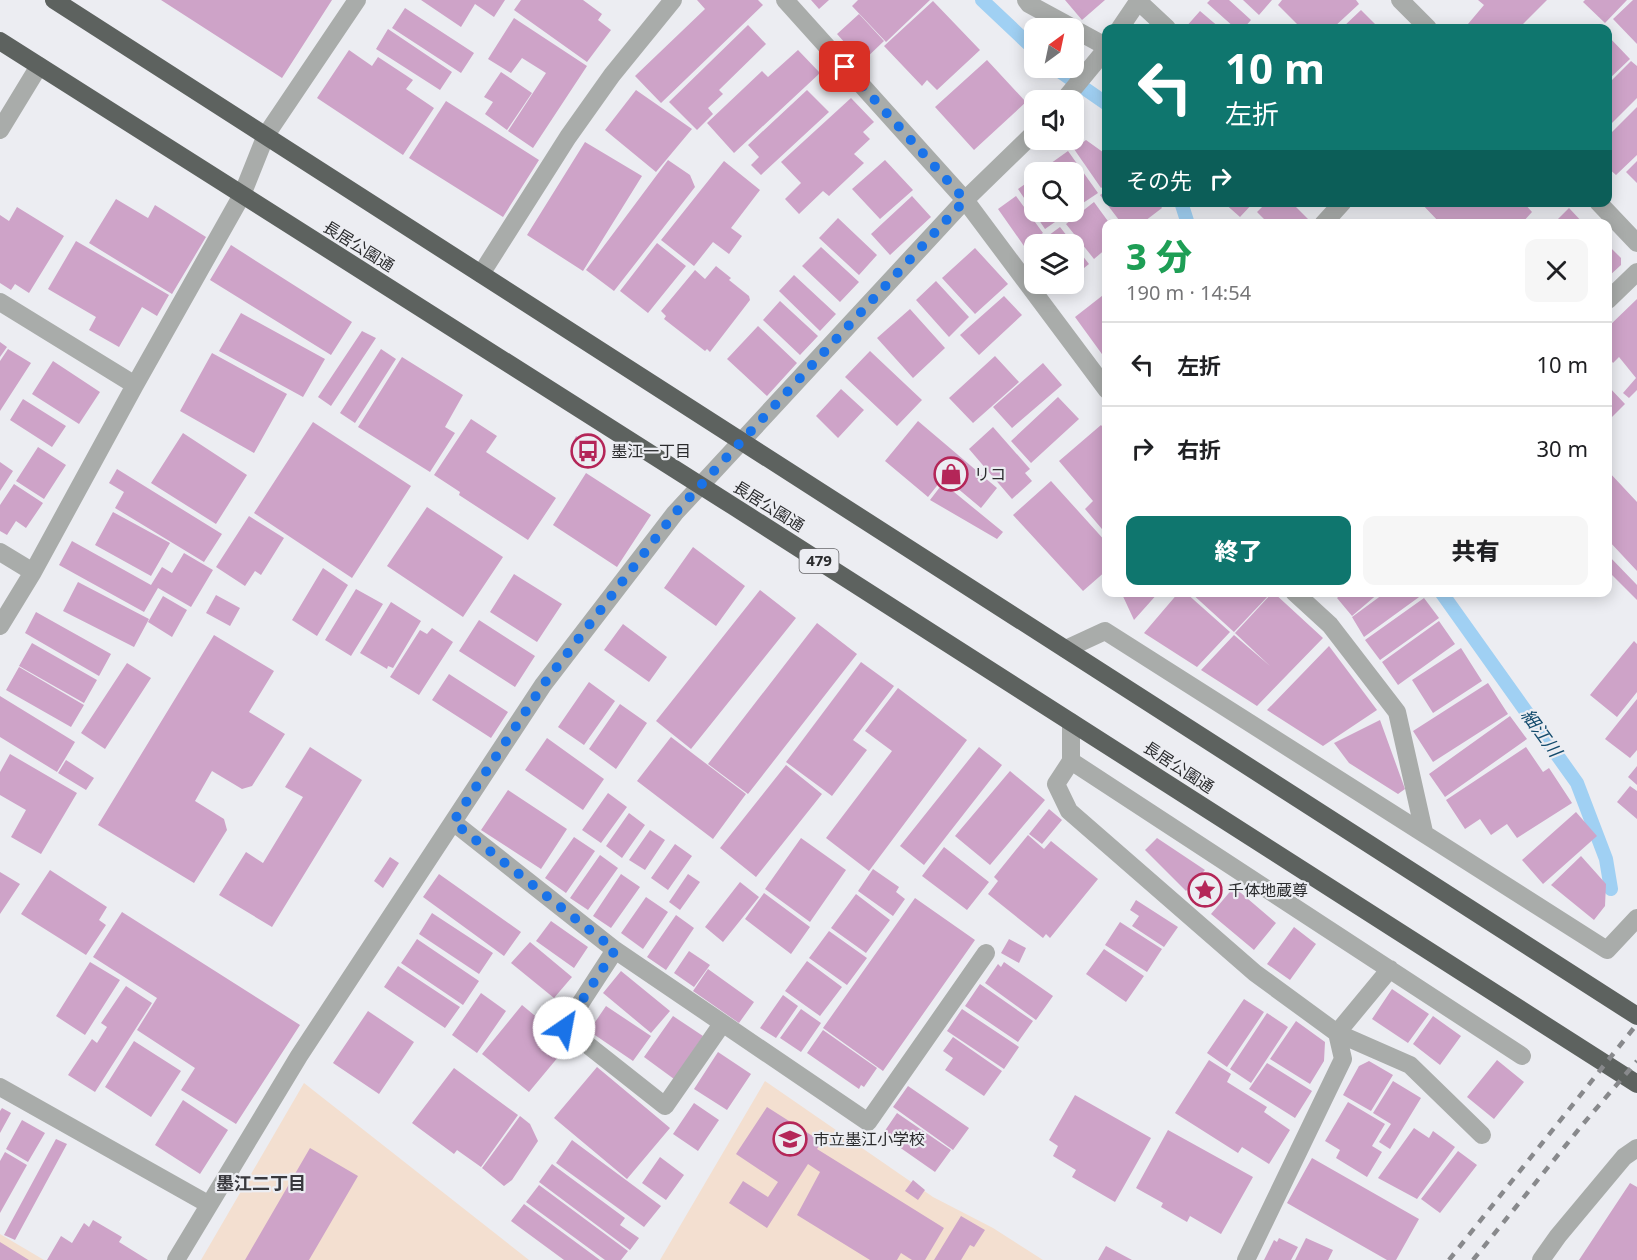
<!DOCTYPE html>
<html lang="ja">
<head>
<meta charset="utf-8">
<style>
  body { margin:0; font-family:"Noto Sans","Noto Sans JP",sans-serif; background:#f6f6f6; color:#202124; height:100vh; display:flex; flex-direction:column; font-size:22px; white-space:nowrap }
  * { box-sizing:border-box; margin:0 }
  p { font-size:20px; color:#757577 }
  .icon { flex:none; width:33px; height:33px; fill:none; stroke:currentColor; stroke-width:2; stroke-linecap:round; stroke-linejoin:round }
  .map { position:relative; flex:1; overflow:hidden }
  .details { position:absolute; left:1102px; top:219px; width:510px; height:378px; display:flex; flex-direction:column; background:#fff; border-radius:12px; box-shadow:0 3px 15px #0003 }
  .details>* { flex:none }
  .top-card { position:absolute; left:1102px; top:24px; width:510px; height:183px; border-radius:12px; box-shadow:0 3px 15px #0003; background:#0f766e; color:#fff; overflow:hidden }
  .needle { width:39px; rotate:33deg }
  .buttons { position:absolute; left:1024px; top:18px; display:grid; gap:12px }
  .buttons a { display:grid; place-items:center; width:60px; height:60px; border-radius:12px; background:#fff; box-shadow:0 3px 15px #0003; font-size:30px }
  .pin { position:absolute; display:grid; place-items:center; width:51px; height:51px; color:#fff; margin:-26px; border-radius:12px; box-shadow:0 3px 9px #0006 }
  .me { position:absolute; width:66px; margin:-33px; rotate:33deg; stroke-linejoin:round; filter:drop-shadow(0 0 4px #0008) }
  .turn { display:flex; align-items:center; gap:21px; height:126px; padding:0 24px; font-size:27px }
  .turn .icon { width:78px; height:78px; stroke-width:2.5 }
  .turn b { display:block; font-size:42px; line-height:51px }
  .then { display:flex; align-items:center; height:57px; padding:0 24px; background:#0003; gap:12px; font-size:22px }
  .round { display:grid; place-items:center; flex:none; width:63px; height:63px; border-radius:12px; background:#f6f6f6 }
  .head { display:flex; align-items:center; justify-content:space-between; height:102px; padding:0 24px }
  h1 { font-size:36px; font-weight:800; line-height:45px; color:#1e9e55 }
  .cta { display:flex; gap:12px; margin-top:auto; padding:12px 24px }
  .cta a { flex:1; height:69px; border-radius:12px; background:#0f766e; color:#fff; font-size:24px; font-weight:800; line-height:69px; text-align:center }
  .cta a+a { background:#f6f6f6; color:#202124 }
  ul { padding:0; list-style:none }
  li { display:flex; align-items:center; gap:18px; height:84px; padding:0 24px; border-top:2px solid #e0e0e0 }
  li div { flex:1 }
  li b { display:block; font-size:22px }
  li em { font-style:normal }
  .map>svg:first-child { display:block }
  .education { fill:#f3dfd0 }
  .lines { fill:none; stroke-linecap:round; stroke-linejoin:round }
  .stream { stroke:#a0d0f3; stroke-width:14 }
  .building { fill:#cea3c8 }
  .lane { stroke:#a9acaa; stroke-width:18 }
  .street { stroke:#a9acaa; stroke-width:18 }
  .highway { stroke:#5d625f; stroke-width:18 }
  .rail { stroke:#88898c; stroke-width:4.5; stroke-dasharray:8 8; stroke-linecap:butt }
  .route { stroke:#1a73e8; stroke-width:10; stroke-dasharray:0 18 }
  .labels { text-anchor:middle; stroke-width:4.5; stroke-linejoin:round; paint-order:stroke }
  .shield { fill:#ecedf2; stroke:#656669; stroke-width:1.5 }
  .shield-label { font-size:15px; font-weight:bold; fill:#2b2c2e }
  .street-label { font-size:16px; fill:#2b2c2e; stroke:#ecedf2 }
  .poi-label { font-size:16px; fill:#2b2c2e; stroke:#ecedf2; text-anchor:start }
  .water-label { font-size:18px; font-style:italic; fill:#134b6d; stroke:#ecedf2 }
  .neighbourhood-label { font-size:18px; font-weight:bold; fill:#38383d; stroke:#ecedf2 }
</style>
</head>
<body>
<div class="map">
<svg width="1637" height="1260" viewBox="0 0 1637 1260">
  <rect width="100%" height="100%" fill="#ecedf2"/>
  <path class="education" d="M765,1081L933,1197L993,1228L1043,1260H660Z
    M304,1083L529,1260H201Z
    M0,1234L44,1260H0Z"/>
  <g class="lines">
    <path class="stream" d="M982,0L1035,50
      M1055,68L1107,104
      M1181,202L1188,224
      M1441,592L1577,783L1606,859L1611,889"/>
  </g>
  <path class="building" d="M161,0H332L282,78Z
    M421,0H505L494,17L475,4L461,27Z
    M521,0H583L602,14L598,20L611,30L587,62L514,10Z
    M697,0H758L763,5L661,103L635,76L705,9Z
    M811,0H829L819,9Z
    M858,0H930L886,42L852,6Z
    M1065,0H1105L1082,20Z
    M1210,0H1229L1251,20L1244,28H1235L1207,3Z
    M1243,0H1272L1259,15Z
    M1282,0H1356L1359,4L1333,28H1301L1278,5Z
    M1478,0H1547L1519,28H1499L1496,27L1495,28H1473L1468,24L1484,5Z
    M1585,0H1627L1605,23L1583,2Z
    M1633,0H1637V44L1613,19Z
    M933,1L980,50L937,90L927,80L922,86L884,46Z
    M405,8L474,53L461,73L392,28Z
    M1361,10L1379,28H1342Z
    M1200,11L1220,28H1185Z
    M859,14L884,41L862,62L837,34Z
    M514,18L587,66L533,148L508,131L546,73L522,58L511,73L488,59Z
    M748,25L766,44L719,90L723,94L708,108L713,114L697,130L669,102Z
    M388,29L452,72L440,90L376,49Z
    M1608,36L1630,59L1608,80Z
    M349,50L372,66L378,57L413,80L406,89L434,108L403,155L317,98Z
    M798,50L820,73L734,153L707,123L762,71L768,77Z
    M987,60L1026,102L974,150L935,107Z
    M1631,61L1637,66V98L1608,127V84Z
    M501,72L532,93L507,130L485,114L493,102L484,97Z
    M636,90L692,129L656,172L605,130Z
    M807,90L829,112L761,175L751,165L759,157L748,145Z
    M851,98L874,122L863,132L870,139L854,154L864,163L829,196L823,191L799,214L785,199L801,183L781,162Z
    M446,101L539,160L503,217L409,158Z
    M1637,107V155L1616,175L1608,168V136Z
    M1086,140L1107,155V184L1101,188L1074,149Z
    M585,142L642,176L583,271L527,235Z
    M1068,151L1098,193L1074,209V172H1041L1040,171Z
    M668,160L690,175L695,187L614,291L586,270Z
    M885,160L913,190L880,219L852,189Z
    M724,161L760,190L731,228L742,236L729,254L713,242L694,266L661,240Z
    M1637,161V183L1626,172Z
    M1035,177V212H1063L1065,215L1045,229L1018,189Z
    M1107,190V202H1158L1162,208L1141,224H1122L1100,195Z
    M912,196L931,217L890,255L871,234Z
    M1016,196L1043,233L1024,246L998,209Z
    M116,199L148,218L155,205L206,237L172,294L89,243Z
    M1094,202L1110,224H1107V248L1094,259L1066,224Z
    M1223,202H1254L1240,217Z
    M1267,202H1291L1308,219L1304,224H1269L1257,212Z
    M1420,202H1523L1532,212L1521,224H1441Z
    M17,207L64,236L29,293L15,284L11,290L0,283V215L9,221Z
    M1569,208L1584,224H1553Z
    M838,218L877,255L859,275L819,238Z
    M1060,227L1089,264L1074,276V244H1037Z
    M76,241L169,295L157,316L142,307L119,347L89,330L96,317L48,289Z
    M657,243L686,266L648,313L620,291Z
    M231,245L352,322L331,355L210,280Z
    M1608,245L1621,258V265L1608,277Z
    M821,247L859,282L840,302L802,266Z
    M975,248L1008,284L975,314L942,278Z
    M716,266L731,278L729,280L749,296L750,300L710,352L707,349L705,351L664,319L666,316L661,311L695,270L705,279Z
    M794,275L836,314L820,331L779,291Z
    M936,281L969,317L949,337L916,300Z
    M1107,292V361L1075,317Z
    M1004,296L1022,315L979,355L960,335Z
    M1637,299V390L1629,398L1623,393L1636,378L1619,357L1613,363L1608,356V327Z
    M780,301L818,336L800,355L763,320Z
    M910,309L945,348L913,378L877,338Z
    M241,313L325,359L303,397L219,351Z
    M758,326L797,363L767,396L727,359Z
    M362,331L376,338L331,406L318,397Z
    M0,342L7,347L0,357Z
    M8,349L31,363L0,411V361Z
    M381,349L396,359L355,423L340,413Z
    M870,351L922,400L897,426L845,377Z
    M212,353L287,394L254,453L180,411Z
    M995,356L1019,382L973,423L949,398Z
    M402,357L463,395L445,427L455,433L430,472L358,427Z
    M53,361L100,392L79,424L32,394Z
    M1043,363L1062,385L1012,428L993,407Z
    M1608,386L1625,404L1608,421Z
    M841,389L864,410L838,438L816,416Z
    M1058,397L1079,419L1031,463L1011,441Z
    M23,399L66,426L52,447L10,420Z
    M471,419L497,436L486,452L556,498L528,540L459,495L460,492L434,475Z
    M918,421L997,488L981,508L944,477L928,497L885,461Z
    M313,422L411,486L352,578L254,513Z
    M1101,425L1107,432V535L1085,509L1093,501L1059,461Z
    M993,427L1030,469L1025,473L1032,481L1012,499L969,449Z
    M183,433L247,475L216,524L151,483Z
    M576,436L603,452L596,462L571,446Z
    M38,447L66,465L44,499L16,481Z
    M0,462L13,471L0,491Z
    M117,469L222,534L204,562L115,508L124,492L109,483Z
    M1608,471L1637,502V571L1608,540Z
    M586,473L651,515L617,567L553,525Z
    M1051,481L1107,543V570L1083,591L1013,515Z
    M943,483L1003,532L997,539L930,500Z
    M14,484L43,503L26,528L16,521L7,535L0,531V505Z
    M427,507L503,557L463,617L387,566Z
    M113,512L170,543L151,576L95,545Z
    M249,516L284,538L261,575L255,571L245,586L216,567Z
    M72,541L151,585L162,567L172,573L184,553L213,570L191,607L158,588L144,612L59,565Z
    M693,547L745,586L716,626L664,588Z
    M1608,555L1637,585V600L1608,571Z
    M323,568L348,585L317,636L292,620Z
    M514,574L562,604L537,642L490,612Z
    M78,582L149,619L134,647L63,611Z
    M356,589L383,604L351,656L325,640Z
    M760,590L796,618L691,749L656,721Z
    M1121,592H1159L1134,620Z
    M1179,592H1185L1230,632L1197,667L1144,633Z
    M1190,592H1265L1268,596L1234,632Z
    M1273,592L1323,638L1257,706L1201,670L1234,635L1270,666L1235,633Z
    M1343,592H1380L1352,616L1337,598Z
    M1386,592H1426L1364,637L1352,617Z
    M216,595L240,608L230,626L206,613Z
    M163,596L187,610L172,637L148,622Z
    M1424,598L1439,618L1380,660L1365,640Z
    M391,602L421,621L393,668L388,666L387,669L360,653Z
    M36,612L111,654L99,676L25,633Z
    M479,620L535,656L515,687L459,651Z
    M1439,621L1455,644L1398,685L1382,662Z
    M817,623L857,654L748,794L708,764Z
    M623,624L667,657L649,682L604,650Z
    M432,628L453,642L419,695L390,677L420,630L427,634Z
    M214,635L274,671L249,712L285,734L252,786L242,789L212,771L195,801L224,819L227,830L194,883L98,825Z
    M1634,641L1637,644V692L1617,717L1590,695Z
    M32,643L97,680L84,703L19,666Z
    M1329,646L1377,710L1323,746L1267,710Z
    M1461,648L1482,681L1433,713L1412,680Z
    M861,662L894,686L853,740L867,750L832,796L786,762Z
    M127,663L151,678L105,749L81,733Z
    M19,667L84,705L71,727L6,690Z
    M449,674L508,712L491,738L432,700Z
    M589,682L615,701L584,745L558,727Z
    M1488,683L1508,714L1433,762L1413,731Z
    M898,688L967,740L869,871L826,838L892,751L865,731Z
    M0,696L75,742L57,772L0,737Z
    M1637,699V750L1630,758L1605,739Z
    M620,704L647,723L616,769L589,749Z
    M1510,716L1527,739L1445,797L1429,774Z
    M1380,720L1405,789L1398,794L1349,763L1334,743Z
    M671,737L746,794L713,839L637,781Z
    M547,738L604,779L583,810L525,770Z
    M310,747L362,780L272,927L219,895L246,852L263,863L303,797L285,787Z
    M979,747L1002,765L924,865L900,846Z
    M1526,747L1543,772L1549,768L1572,803L1517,838L1507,824L1491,835L1480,819L1465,829L1446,800Z
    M10,754L77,793L41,854L11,837L26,810L0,795V772Z
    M66,760L94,778L86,790L58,773Z
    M786,765L822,794L756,877L720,848Z
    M1637,766V785L1628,777Z
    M1010,771L1045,800L990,865L955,836Z
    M1630,786L1637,791V819L1617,802Z
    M508,790L567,829L541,869L481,830Z
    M608,793L627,807L601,843L582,830Z
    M1049,809L1062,820L1042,844L1029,834Z
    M1576,812L1597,836L1543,884L1522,860Z
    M629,813L645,825L622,858L606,846Z
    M650,830L665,840L645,870L629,860Z
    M1028,835L1044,849L1051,841L1098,879L1050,938L1046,934L1043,938L988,894L998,881L994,877Z
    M574,837L595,851L566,893L545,878Z
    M801,838L846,870L810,922L765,889Z
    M1157,838L1205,870L1186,891L1145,850Z
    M675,844L692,856L668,890L651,878Z
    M944,847L989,882L967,910L922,876Z
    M600,855L618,868L588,910L570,898Z
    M1581,856L1606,884L1605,906L1594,920L1551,885Z
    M390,857L399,863L383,888L374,881Z
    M873,869L899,887L896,892L905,899L893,916L858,891Z
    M50,870L107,907L99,920L106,925L86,955L21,914Z
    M0,872L20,884L0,914Z
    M1206,873L1223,887L1210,902L1193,887Z
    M439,874L521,932L504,956L423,897Z
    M621,874L640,887L611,928L593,916Z
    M688,874L700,882L680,910L669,902Z
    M740,882L759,897L723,942L705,927Z
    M1234,887L1276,923L1254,950L1211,914Z
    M764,893L810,927L791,954L745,919Z
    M856,894L890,920L866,953L831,928Z
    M646,897L668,912L643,949L621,933Z
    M915,898L975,940L883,1071L823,1028Z
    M1136,900L1178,927L1164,947L1132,926L1139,916L1130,910Z
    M122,912L300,1025L236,1124L181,1090L195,1068L137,1030L157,998L93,957Z
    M432,913L493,953L479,974L419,934Z
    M676,915L694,928L666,970L647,957Z
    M551,921L588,947L574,968L536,941Z
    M1120,922L1162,949L1147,972L1105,945Z
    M1294,927L1316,944L1290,980L1267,964Z
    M829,931L867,958L847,985L809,958Z
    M417,939L479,981L463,1005L401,963Z
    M1009,939L1026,948L1019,963L1001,953Z
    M530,942L572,977L554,998L511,963Z
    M1104,949L1144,976L1126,1002L1086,974Z
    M689,951L710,965L694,987L674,973Z
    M807,961L842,987L820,1016L785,991Z
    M90,962L120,980L85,1035L56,1016Z
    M1004,962L1053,996L1036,1020L985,983L998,964L1001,967Z
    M398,966L460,1007L445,1028L384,987Z
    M708,969L754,1002L739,1023L693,991Z
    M621,971L670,1011L651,1033L603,993Z
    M980,984L1033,1021L1018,1042L965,1006Z
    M126,986L152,1003L95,1092L68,1075L92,1039L97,1043L107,1027L101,1023Z
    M1392,989L1429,1014L1408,1043L1372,1019Z
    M481,993L506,1011L477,1053L452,1035Z
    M783,995L798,1006L776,1038L760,1028Z
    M1244,999L1264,1012L1227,1067L1207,1053Z
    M522,1005L569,1044L529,1092L482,1054Z
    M606,1006L651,1036L633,1061L589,1031Z
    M801,1009L821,1023L801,1052L780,1038Z
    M962,1009L1019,1047L1004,1069L947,1031Z
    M368,1011L414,1042L379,1094L333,1063Z
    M1267,1013L1288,1027L1251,1083L1230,1069Z
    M673,1016L703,1036L674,1079L644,1057Z
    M1433,1016L1461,1036L1440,1065L1413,1044Z
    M1296,1021L1325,1042L1324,1061L1310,1084L1270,1059Z
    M823,1030L877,1068L864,1087L861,1085L859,1089L807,1053Z
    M953,1037L1002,1071L984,1096L945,1070L953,1058L943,1051Z
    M134,1041L181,1071L151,1117L105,1087Z
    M718,1052L751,1074L727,1110L694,1089Z
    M1209,1060L1231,1074L1227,1082L1267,1107L1264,1112L1290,1130L1269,1164L1242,1147L1238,1153L1175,1113Z
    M1497,1060L1524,1082L1494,1119L1467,1097Z
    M1369,1061L1393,1075L1371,1111L1343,1095L1359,1066Z
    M1267,1063L1312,1091L1295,1118L1249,1089Z
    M597,1067L670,1128L627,1179L554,1118Z
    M454,1068L518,1115L481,1167L457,1150L454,1154L412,1123Z
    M1393,1081L1421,1098L1390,1149L1379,1142L1391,1124L1373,1113Z
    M908,1086L969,1128L953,1150L893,1107Z
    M1075,1095L1151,1138L1115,1202L1072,1177L1076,1170L1053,1156L1058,1146L1049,1140Z
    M183,1100L228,1130L200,1174L155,1145Z
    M1348,1102L1385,1124L1372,1146L1382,1152L1367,1177L1336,1158L1340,1150L1325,1141Z
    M694,1103L719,1120L698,1151L673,1134Z
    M767,1107L822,1142L817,1149L944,1228L925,1260H912L901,1253L897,1260H870L797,1215L820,1172L808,1164L767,1228L729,1203L743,1181L768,1197L778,1182L736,1154Z
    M2,1108L11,1113L0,1133V1111Z
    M897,1113L951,1150L935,1172L882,1135Z
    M520,1116L530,1124L538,1141L512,1180L504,1186L482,1168Z
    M22,1120L45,1133L28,1162L6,1149Z
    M1414,1128L1429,1138L1433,1131L1455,1147L1417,1199L1378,1178Z
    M1168,1130L1253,1177L1221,1234L1190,1216L1187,1222L1161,1207L1163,1203L1136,1188Z
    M56,1139L67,1144L15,1240L4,1235Z
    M572,1140L661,1206L644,1227L556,1163Z
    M310,1148L358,1176L309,1260H245Z
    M1458,1151L1477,1165L1440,1213L1421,1199Z
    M5,1152L27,1165L0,1213V1161Z
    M660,1157L684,1175L666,1200L642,1183Z
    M1312,1158L1419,1219L1396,1260H1387L1287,1203Z
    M552,1164L625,1218L620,1225L639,1238L630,1250L539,1182Z
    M913,1180L925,1190L918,1200L905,1191Z
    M1630,1183L1637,1187V1260H1579Z
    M539,1185L628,1251L621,1260H605L526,1202Z
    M524,1204L600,1260H564L511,1221Z
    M961,1216L985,1230L974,1247L970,1245L961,1260H934Z
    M93,1220L122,1237L119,1242L148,1260H47L61,1236L72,1243L84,1223L89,1227Z
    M1279,1238L1298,1247L1291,1260H1264L1274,1240L1277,1242Z
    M1306,1238L1333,1250L1328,1260H1295Z
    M0,1242L29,1260H0Z
    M1106,1246L1132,1260H1098Z"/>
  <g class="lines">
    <path class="lane" d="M1026,0L1029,4L1073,28
      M1074,29L1107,47"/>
    <path class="street" d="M785,0L965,200L1107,390
      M1400,0L1428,28
      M1138,1L1167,28
      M1120,28L1139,0
      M1064,100L1107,48
      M0,130L39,66
      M1598,202L1637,243
      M1323,224L1343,202
      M481,274L568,137L612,75L673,0
      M1608,300L1637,272
      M0,302L135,385
      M0,552L33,572
      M1294,592L1330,625L1397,712L1424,832
      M0,626L33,572L135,385L242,195L266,135L357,0
      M1066,649L1105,631L1607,950L1637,918
      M1071,722V761L1056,784L1069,811L1255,973L1337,1033L1410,1065L1482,1135
      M1071,761L1522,1056
      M453,822L615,950L868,1122L986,953
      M615,950L565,1027L665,1106L722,1024
      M0,1087L208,1204
      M176,1260L299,1056L543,685L675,513L965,200L1035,132
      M1246,1260L1343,1059L1337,1033L1390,969
      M1541,1260L1558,1236L1624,1157L1637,1148"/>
    <path class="highway" d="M54,0L1637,1016
      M0,41L733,506L1637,1084"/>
    <path class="rail" d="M1449,1260L1637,1024
      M1473,1260L1583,1124L1637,1061"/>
  </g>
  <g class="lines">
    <path class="route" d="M564,1028L615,950L453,822L543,685L675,513L965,200L845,67"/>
  </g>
  <defs>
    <g id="bus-ring" transform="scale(1.725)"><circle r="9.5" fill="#ecedf2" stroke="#b42658" stroke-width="1.5"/><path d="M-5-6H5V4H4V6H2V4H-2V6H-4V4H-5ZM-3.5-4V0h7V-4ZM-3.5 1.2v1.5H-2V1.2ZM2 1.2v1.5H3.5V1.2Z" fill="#b42658"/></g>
    <g id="shop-ring" transform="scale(1.725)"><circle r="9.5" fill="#ecedf2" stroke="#b42658" stroke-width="1.5"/><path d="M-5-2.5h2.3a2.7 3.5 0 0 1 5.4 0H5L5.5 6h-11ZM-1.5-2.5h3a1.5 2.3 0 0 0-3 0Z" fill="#b42658"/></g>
    <g id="sight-ring" transform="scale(1.725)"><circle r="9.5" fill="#ecedf2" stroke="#b42658" stroke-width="1.5"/><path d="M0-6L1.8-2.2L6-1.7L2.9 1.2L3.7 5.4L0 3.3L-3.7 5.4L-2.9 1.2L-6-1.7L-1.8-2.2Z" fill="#b42658"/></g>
    <g id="school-ring" transform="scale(1.725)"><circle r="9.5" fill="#ecedf2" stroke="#b42658" stroke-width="1.5"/><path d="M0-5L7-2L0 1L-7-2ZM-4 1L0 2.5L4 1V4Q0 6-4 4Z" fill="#b42658"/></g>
  </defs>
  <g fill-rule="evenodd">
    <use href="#bus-ring" x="588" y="451"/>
    <use href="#shop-ring" x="951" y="474"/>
    <use href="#sight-ring" x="1205" y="890"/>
    <use href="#school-ring" x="790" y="1139"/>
  </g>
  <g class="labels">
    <rect class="shield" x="799.5" y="549" width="39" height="24" rx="4.5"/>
    <g class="shield-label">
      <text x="819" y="566">479</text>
    </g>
    <g class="street-label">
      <text transform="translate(359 246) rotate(32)" y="6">長居公園通</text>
      <text transform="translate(769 506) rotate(32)" y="6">長居公園通</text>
      <text transform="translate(1179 767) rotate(33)" y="6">長居公園通</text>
    </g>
    <g class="poi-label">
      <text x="611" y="457">墨江一丁目</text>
      <text x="974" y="480">リコ</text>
      <text x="1228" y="896">千体地蔵尊</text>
      <text x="813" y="1145">市立墨江小学校</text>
    </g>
    <g class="water-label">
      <text transform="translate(1541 733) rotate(54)" y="6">細江川</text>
    </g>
    <g class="neighbourhood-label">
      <text x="261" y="1190">墨江二丁目</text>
    </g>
  </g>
</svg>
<div class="buttons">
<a><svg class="needle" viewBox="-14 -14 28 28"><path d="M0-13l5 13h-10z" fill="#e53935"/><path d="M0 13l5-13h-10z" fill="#757577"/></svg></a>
<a><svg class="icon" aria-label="sound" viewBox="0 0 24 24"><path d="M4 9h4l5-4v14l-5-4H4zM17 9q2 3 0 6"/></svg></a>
<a><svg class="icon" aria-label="search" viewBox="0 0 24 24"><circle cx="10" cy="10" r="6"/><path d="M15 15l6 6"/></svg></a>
<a><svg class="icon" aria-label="layers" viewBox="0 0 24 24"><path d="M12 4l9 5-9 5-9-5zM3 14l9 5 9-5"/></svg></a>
</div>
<div class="pin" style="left:845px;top:67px;background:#d93025"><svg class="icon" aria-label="arrive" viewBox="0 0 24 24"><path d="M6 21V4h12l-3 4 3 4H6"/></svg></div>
<svg class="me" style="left:564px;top:1028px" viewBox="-20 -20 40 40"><circle r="19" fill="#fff"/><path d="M0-13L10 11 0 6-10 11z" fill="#1a73e8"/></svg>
<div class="top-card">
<div class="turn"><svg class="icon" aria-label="left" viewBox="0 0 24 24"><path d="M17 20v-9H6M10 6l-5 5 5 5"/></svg><div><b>10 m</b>左折</div></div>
<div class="then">その先<svg class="icon" aria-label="right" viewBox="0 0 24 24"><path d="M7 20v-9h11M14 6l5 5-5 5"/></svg></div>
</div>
<section class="details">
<div class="head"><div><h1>3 分</h1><p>190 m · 14:54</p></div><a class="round"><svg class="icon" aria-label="close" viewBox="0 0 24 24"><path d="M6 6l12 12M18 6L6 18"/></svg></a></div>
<ul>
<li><svg class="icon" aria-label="left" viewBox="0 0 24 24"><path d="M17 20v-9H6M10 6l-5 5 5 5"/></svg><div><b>左折</b></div><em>10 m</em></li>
<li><svg class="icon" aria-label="right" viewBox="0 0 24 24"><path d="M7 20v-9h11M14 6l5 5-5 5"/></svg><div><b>右折</b></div><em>30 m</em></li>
</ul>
<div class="cta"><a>終了</a><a>共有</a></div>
</section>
</div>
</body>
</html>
